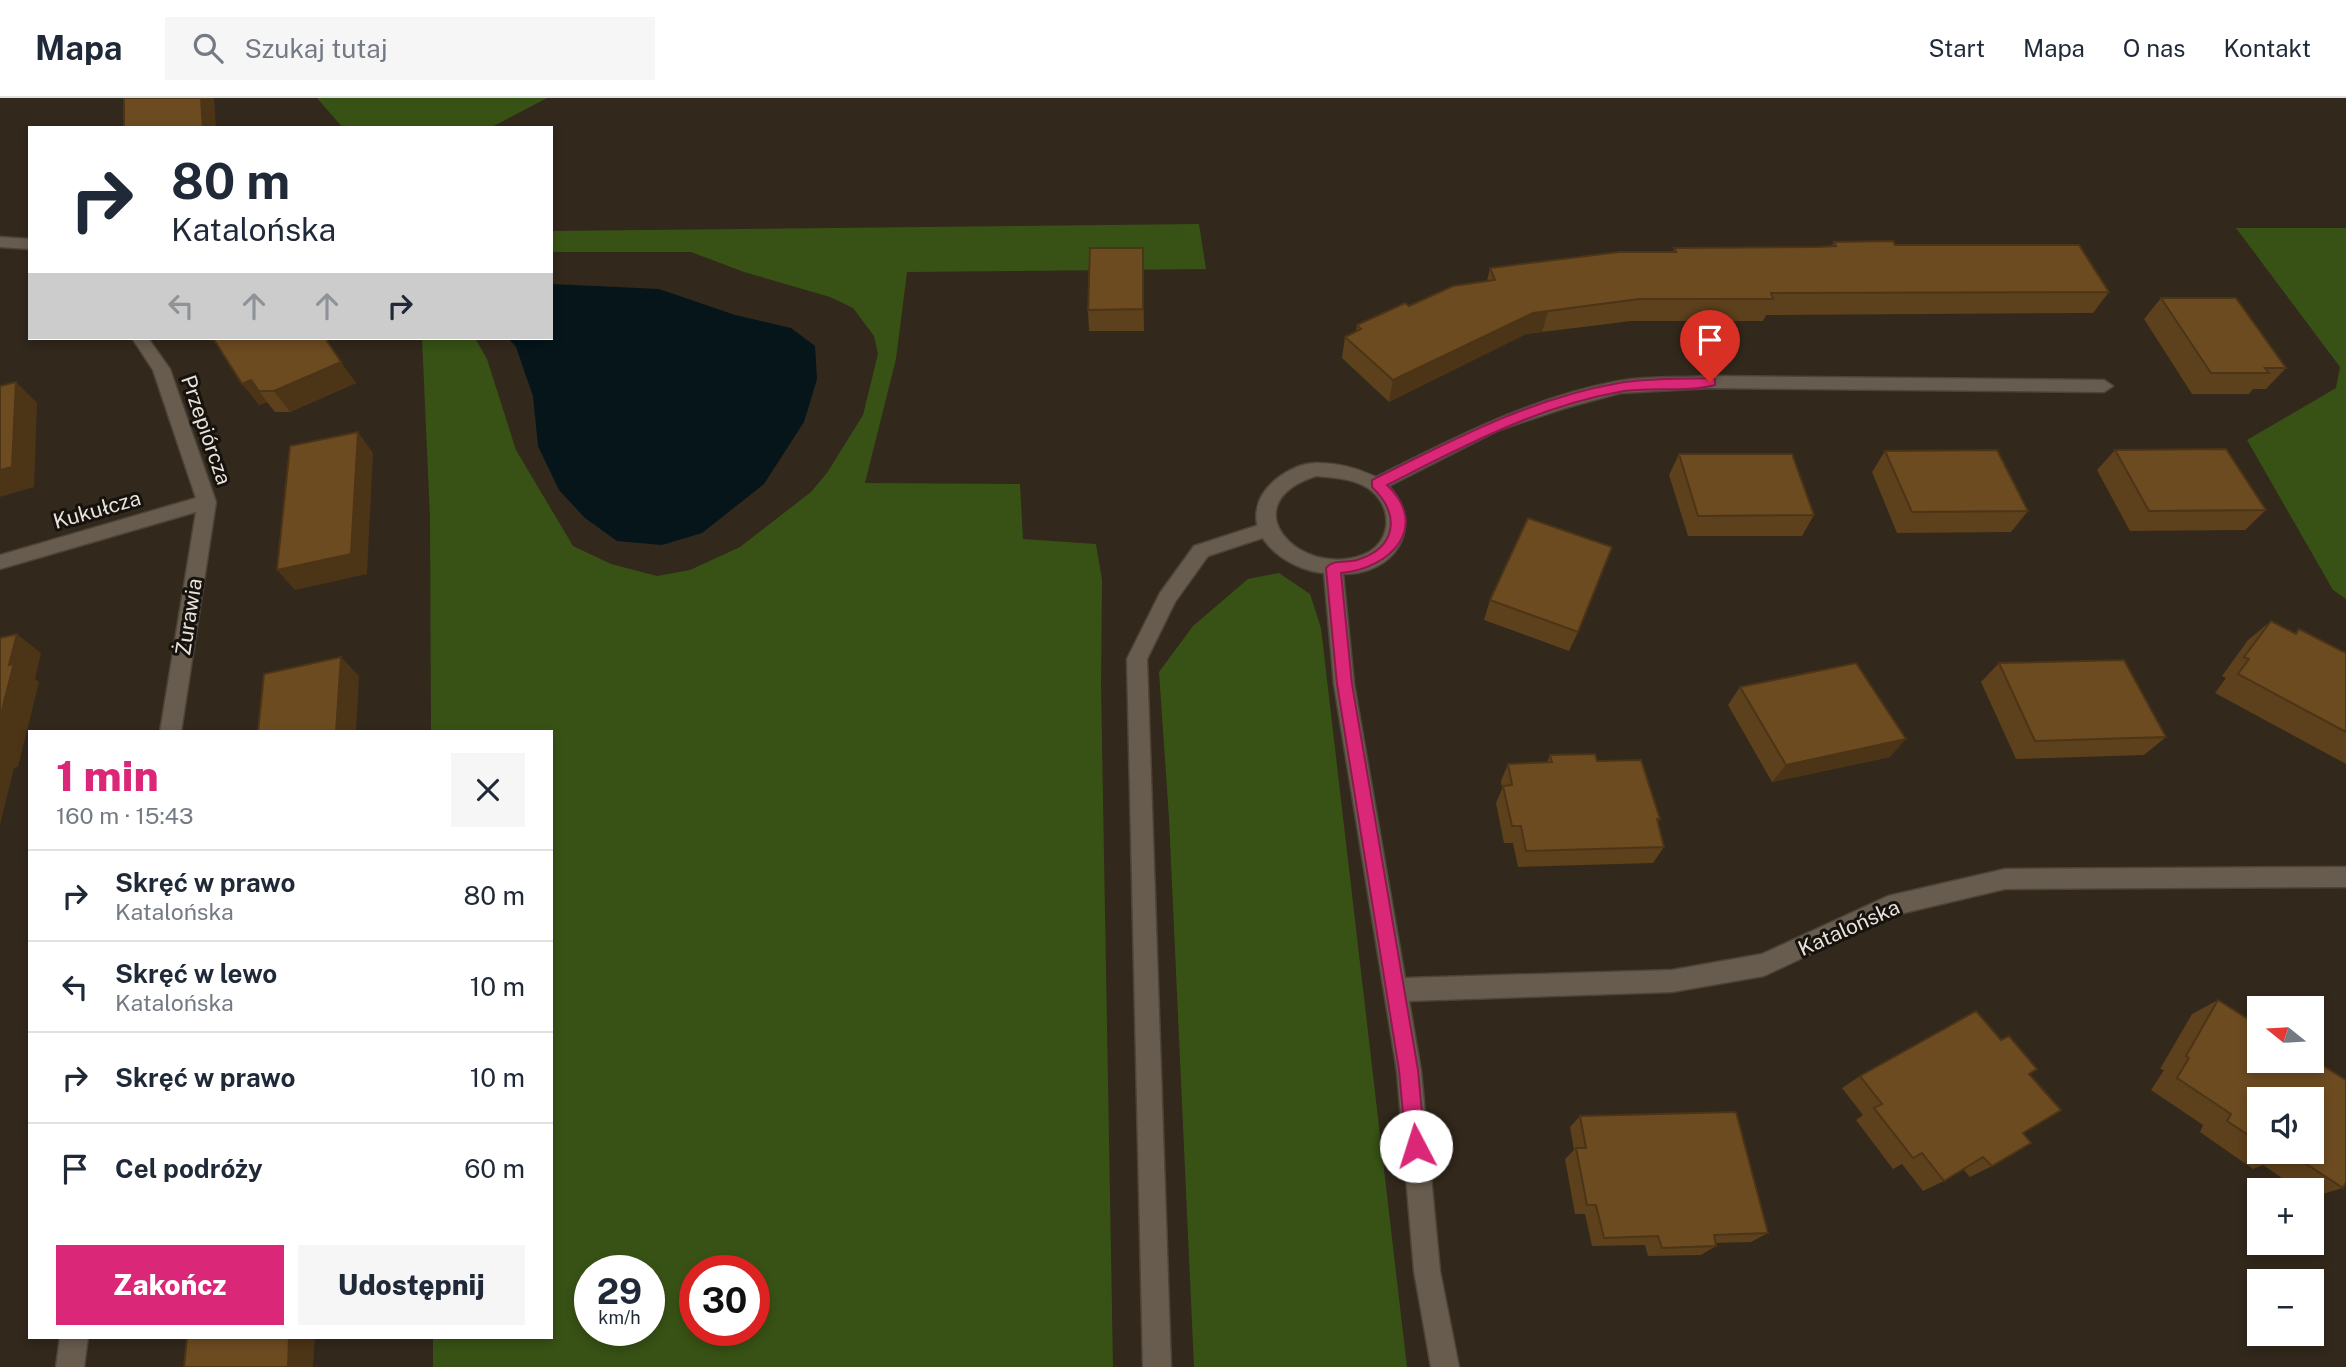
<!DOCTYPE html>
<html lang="pl">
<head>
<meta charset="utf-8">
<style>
  body { margin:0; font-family:"Public Sans",sans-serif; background:#f6f6f7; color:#1f2937; height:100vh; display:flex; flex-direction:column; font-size:26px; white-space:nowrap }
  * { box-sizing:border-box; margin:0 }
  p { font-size:23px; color:#747a83 }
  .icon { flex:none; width:38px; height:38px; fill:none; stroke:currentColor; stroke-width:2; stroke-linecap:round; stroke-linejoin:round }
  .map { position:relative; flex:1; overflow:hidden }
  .panel { position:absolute; left:28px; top:632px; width:525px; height:609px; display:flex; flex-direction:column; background:#fff; border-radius:0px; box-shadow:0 4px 10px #0003 }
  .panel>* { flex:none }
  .hud { position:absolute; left:28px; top:28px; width:525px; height:214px; border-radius:0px; box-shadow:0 4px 10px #0003; background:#fff; color:#1f2937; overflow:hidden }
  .needle { width:46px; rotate:288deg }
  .tools { position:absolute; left:2247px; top:898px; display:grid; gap:14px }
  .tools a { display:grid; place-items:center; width:77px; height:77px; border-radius:0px; background:#fff; box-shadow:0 4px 10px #0003; font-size:35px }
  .speed { position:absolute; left:574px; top:1157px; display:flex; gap:14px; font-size:35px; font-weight:700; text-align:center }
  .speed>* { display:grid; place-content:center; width:91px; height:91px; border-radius:50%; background:#fff; box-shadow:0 4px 10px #0003; line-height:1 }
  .speed small { font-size:18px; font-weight:400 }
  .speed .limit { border:10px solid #d22; background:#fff; color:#111 }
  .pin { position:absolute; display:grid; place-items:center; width:60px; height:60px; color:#fff; margin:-72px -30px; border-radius:50% 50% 50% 0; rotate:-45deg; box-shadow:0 0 7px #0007 }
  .pin .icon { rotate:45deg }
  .me { position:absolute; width:77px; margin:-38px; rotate:355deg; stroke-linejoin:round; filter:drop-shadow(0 0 5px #0008) }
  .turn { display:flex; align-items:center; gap:24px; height:147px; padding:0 28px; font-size:32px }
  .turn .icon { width:91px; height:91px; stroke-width:2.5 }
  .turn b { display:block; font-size:49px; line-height:60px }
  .lanes { display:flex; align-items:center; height:66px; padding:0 28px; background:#0003; justify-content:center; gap:35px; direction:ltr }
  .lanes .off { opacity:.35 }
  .round { display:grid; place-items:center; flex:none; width:74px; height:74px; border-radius:0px; background:#f6f6f7 }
  .overview { display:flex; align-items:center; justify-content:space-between; height:119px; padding:0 28px }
  h1 { font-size:42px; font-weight:800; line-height:52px; color:#db2777 }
  .button { display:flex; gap:14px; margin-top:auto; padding:14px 28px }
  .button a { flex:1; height:80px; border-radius:0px; background:#db2777; color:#fff; font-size:28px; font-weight:800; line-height:80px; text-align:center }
  .button a+a { background:#f6f6f7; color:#1f2937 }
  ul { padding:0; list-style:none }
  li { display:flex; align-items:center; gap:21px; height:91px; padding:0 28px; border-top:2px solid #e0e1e3 }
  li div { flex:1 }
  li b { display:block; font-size:26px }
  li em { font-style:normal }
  header { display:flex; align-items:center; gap:42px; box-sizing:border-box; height:98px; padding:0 35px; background:#fff; border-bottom:2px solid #e0e1e3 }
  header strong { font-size:33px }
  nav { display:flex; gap:38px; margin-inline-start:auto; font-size:24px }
  .search { width:490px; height:63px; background:#f6f6f7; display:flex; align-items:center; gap:18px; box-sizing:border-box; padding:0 24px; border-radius:0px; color:#747a83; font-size:26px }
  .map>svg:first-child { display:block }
  .green { fill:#385215; fill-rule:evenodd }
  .water { fill:#05151a }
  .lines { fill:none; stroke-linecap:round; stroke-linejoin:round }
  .lane-casing { stroke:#4c4339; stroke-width:3 }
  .street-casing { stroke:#4c4339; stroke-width:3 }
  .lane { fill:#675c4e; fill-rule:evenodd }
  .street { fill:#675c4e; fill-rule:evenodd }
  .wall { fill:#5d401c; fill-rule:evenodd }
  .shaded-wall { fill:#4c3417 }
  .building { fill:#6c4b21; stroke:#4c3417; stroke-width:2 }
  .route { fill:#db2777; stroke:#8e194d; stroke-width:2 }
  .labels { text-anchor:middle; stroke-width:6; stroke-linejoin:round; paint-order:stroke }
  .street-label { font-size:21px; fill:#e9e2da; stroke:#16120d }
</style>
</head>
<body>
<header>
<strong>Mapa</strong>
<div class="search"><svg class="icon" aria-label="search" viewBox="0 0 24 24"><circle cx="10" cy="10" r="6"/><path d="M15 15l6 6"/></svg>Szukaj tutaj</div>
<nav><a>Start</a><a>Mapa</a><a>O nas</a><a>Kontakt</a></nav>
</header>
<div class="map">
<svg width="2346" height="1269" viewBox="0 0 2346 1269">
  <rect width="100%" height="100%" fill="#32281c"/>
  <path class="green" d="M317,0H547L490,30H343Z
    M1199,126L1206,171L907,174L896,261L865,385L1020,386L1023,441L1096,446L1102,482L1101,587L1113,1269H433V1239H551V634L431,633L430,419L422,240H475L487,261L516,352L573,448L611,466L657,478L690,472L740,449L811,394L827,375L863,317L878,256L874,238L853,210L830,199L744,174L691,154H551V133ZM590,1172H649V1232H590ZM695,1172H754V1232H695Z
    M2236,130H2346V501L2333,492L2247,342L2336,290L2340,269Z
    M1279,475L1310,496L1321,530L1407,1269H1194L1169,720L1159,574L1193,528L1248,481Z"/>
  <path class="water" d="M551,186L659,191L735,217L791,230L815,248L817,281L804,324L764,386L702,435L662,447L617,443L585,420L559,392L538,348L533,298L516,249L508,240H551Z"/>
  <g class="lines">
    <g class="lane-casing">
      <path id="lane" d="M1268,424L1275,426L1277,431L1275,436L1208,458L1175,504L1147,561L1171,1269H1143L1127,561L1160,495L1194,448Z"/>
    </g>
    <g class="street-casing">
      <path id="street" d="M0,139L30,141V151L0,149Z
        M132,240H148L170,271L216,404L181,634H160L196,414L0,471V457L196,400L153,272Z
        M1710,278L2104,282L2113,288L2104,294L1710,290L1620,295L1565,310L1499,332L1389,388C1425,430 1395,476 1343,476L1354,586L1405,880L1672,872L1762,856L1888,798L2005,771L2346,769V789L2005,791L1891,818L1764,878L1672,894L1409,903L1421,973L1440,1173L1459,1269H1431L1414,1173L1397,973L1334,586L1324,475C1294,473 1250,446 1257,411C1261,386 1294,364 1318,365C1339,365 1357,370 1376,379C1454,340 1532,299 1619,283C1648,278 1680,280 1710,278ZM1316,378C1334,380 1356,380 1372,393C1394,412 1391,446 1363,457C1299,481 1230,406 1316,378Z
        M60,1239H88L84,1269H56Z"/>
    </g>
    <use href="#lane" class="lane"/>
    <use href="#street" class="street"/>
  </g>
  <path class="wall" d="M1834,144L1895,147L2109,194L2093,215L1766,217L1763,223H1631L1526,236L1389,304L1342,260L1345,239L1356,233L1357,227L1409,208L1487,183L1490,170L1673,154L1674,150L1818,149L1832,148Z
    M1143,150L1144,233H1089L1088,212Z
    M2161,200L2286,270L2266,291H2253L2249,296H2192L2144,221Z
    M213,240L356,285L290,314H275L267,304L259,307Z
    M2115,352L2266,412L2245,432L2130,433L2097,372Z
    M1885,353L2028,413L2011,434L1897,435L1872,374Z
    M1679,356L1814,417L1802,438H1688L1669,377Z
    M1490,502L1578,534L1569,553L1484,522Z
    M2271,523L2295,535L2299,531L2346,555V666L2215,595L2226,580L2222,578L2248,542Z
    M1999,565L2166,639L2144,657L2016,661L1981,584Z
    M1740,589L1890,659L1772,684L1728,607Z
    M1550,657L1597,663L1660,721L1658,724L1664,749L1653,765L1518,769L1513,745H1504L1496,705L1502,691L1501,683L1508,666L1547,664Z
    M2218,902L2343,1090L2312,1099V1092H2300L2263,1067L2253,1071L2200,1034L2203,1027L2151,992L2164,972L2160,971L2192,916ZM2259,1001L2312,1054H2259Z
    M2029,976L2023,1035L1992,1068L1970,1079L1963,1071L1944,1083L1923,1093L1902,1066L1893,1071L1856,1022L1863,1017L1842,990L1860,978Z
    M1580,1018L1768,1135L1751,1144L1716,1145V1148L1701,1157L1648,1158L1645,1147L1592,1148L1585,1116H1575L1565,1061L1574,1052L1570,1029Z"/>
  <path class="shaded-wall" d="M201,0H214L216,30H203Z
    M1548,213L1542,234L1526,236L1389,304L1393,282L1533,215Z
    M341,264L356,285L290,314L274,293Z
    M251,282L267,304L259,307L242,286Z
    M16,284L37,305L34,389L0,399V372Z
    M358,334L373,355L367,476L295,492L277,472Z
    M17,536L41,555L35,581L39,584L18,669L14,670L0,727V620L9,567Z
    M341,559L359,578L356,634H336Z
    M1906,641L1890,659L1772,684L1786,667Z
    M289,1239H315L313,1269H288Z"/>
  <path class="building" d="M124,0H201L203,30H124Z
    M1893,143L1895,147H2079L2109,194L1771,195L1773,201H1639L1548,213L1533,215L1393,282L1345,239L1361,231L1357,227L1405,205L1409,208L1453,188L1495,182L1490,170L1619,154H1676L1674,150L1818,149L1836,148L1834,144Z
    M1090,150H1143V211L1088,212Z
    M2161,200H2236L2286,270H2265L2269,275H2211Z
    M213,240H325L341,264L274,293H259L251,282L242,286Z
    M16,284L12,369L0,372V288Z
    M358,334L351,456L277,472L290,348Z
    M2226,351L2266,412L2149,413L2115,352Z
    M1997,352L2028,413L1912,414L1885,353Z
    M1679,356H1792L1814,417L1698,418Z
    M1528,420L1612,449L1578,534L1490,502Z
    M2271,523L2296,536L2299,531L2346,555V634L2238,576L2249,561L2244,559Z
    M17,536L9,567L14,565L0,620V540Z
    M341,559L336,634H258L264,576Z
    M2124,562L2166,639L2035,643L1999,565Z
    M1856,565L1906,641L1786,667L1740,589Z
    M1595,656L1597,663L1641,662L1660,721H1657L1664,749L1526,753L1521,728H1512L1503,688L1512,687L1508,666L1552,664L1550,657Z
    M2218,902L2259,928V962H2312V961L2346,982V1084L2343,1090L2288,1054H2312V1001H2259V1044L2227,1023L2231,1016L2177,980L2189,960L2186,958Z
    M1976,913L2001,942L2009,938L2037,971L2029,976L2061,1012L2023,1035L2031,1045L1992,1068L1983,1059L1944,1083L1922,1055L1913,1060L1874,1010L1882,1006L1860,978Z
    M1736,1014L1768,1135L1714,1137L1716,1148L1662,1150L1658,1138L1604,1140L1596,1107H1587L1576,1050H1586L1580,1018Z
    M2273,1054H2286L2283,1060Z
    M187,1239H289L288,1269H184Z"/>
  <path class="route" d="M1710,280L1715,281V287C1684,295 1650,288 1619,294C1536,309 1462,349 1387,387C1431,429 1390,471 1341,475L1352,586L1418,972L1425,1048L1422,1055L1416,1058L1409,1055L1406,1048L1399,972L1337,586L1326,470C1333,461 1346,465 1357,462C1398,449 1400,416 1372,389V382C1451,343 1531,300 1619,285C1649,280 1680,281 1710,280Z"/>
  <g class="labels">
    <g class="street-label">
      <text transform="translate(206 332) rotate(71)" y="7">Przepiórcza</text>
      <text transform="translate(97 412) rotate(-16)" y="7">Kukułcza</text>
      <text transform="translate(189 519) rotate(-81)" y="7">Żurawia</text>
      <text transform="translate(1849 830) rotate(-24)" y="7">Katalońska</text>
    </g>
  </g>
</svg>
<div class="tools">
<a><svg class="needle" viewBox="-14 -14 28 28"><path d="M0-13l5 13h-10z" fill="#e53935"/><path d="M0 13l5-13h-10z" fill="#747a83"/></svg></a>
<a><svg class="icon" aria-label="sound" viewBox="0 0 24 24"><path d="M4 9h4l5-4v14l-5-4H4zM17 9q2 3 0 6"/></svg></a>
<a>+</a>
<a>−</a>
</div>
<div class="speed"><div>29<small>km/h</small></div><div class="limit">30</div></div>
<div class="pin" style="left:1710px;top:284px;background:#d93025"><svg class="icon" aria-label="arrive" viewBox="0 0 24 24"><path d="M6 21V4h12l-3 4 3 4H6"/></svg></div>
<svg class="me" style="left:1416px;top:1048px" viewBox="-20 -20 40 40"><circle r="19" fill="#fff"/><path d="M0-13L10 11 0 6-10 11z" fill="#db2777"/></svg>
<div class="hud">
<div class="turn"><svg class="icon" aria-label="right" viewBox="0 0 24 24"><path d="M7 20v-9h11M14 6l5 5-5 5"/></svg><div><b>80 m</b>Katalońska</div></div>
<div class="lanes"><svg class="icon off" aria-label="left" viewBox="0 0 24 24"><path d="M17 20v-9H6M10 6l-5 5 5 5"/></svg><svg class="icon off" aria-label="ahead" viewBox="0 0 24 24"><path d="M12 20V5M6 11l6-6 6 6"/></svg><svg class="icon off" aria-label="ahead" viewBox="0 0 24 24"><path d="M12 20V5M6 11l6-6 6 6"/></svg><svg class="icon" aria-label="right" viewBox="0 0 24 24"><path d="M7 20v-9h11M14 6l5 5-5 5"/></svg></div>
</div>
<section class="panel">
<div class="overview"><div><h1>1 min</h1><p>160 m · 15:43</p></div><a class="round"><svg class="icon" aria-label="close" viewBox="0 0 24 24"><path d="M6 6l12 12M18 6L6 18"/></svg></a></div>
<ul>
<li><svg class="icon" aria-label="right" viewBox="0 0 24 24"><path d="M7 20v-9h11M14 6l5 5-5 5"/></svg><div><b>Skręć w prawo</b><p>Katalońska</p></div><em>80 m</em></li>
<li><svg class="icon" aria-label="left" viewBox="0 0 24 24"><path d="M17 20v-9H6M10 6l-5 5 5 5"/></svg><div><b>Skręć w lewo</b><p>Katalońska</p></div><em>10 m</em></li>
<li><svg class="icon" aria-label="right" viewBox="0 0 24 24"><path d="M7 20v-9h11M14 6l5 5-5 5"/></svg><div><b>Skręć w prawo</b></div><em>10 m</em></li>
<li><svg class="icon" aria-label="arrive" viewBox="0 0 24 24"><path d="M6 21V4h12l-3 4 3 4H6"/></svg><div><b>Cel podróży</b></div><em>60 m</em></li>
</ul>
<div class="button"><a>Zakończ</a><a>Udostępnij</a></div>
</section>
</div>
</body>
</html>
